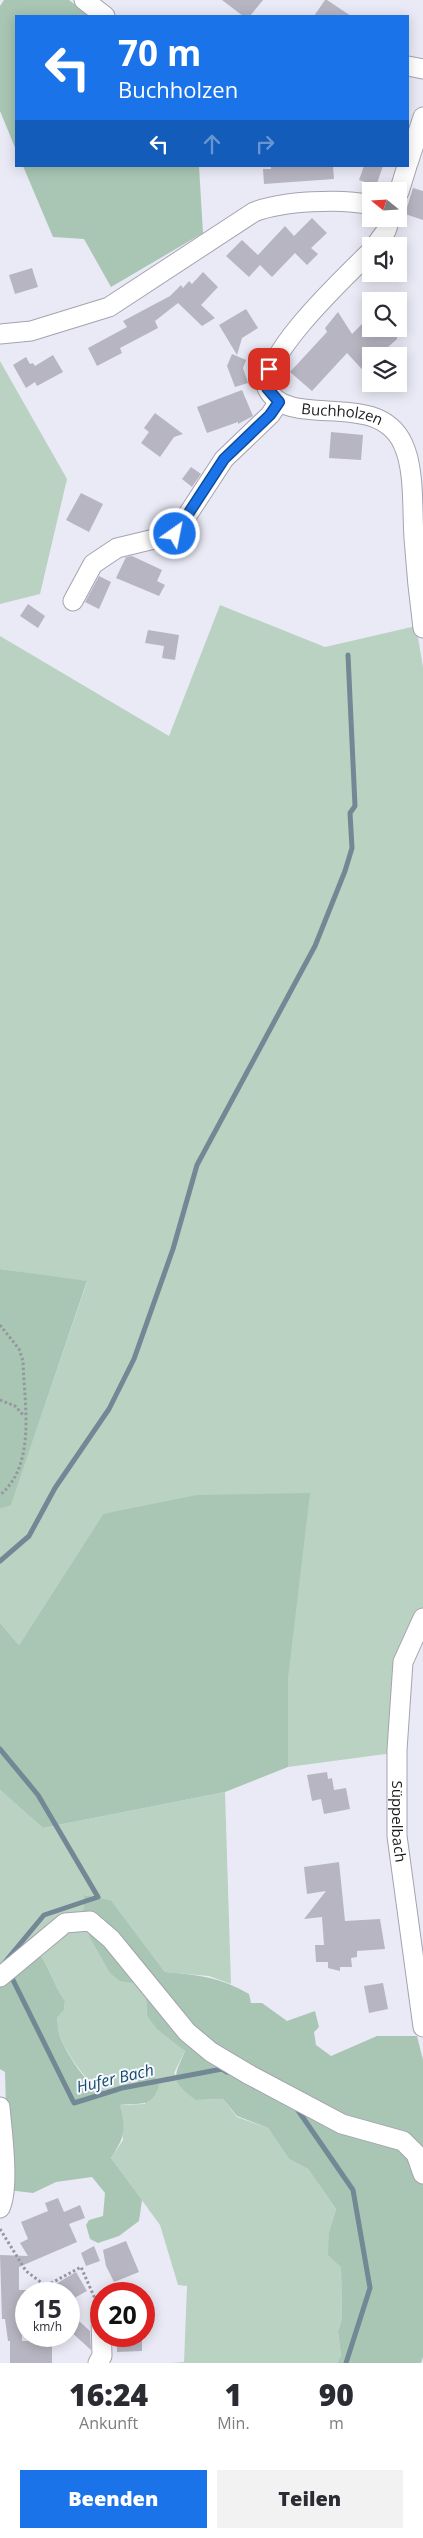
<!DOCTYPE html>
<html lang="de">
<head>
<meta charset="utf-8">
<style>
  body { margin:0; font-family:"Open Sans",sans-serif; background:#f2f2f3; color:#2b2b33; height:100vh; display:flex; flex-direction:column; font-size:19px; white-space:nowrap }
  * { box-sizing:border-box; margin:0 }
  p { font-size:16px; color:#7c7c81 }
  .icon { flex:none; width:28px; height:28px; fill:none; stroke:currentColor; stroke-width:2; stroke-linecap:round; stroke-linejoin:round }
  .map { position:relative; height:2363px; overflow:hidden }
  .drawer { display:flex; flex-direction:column; background:#fff; flex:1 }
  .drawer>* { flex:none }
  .top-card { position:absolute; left:15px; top:15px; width:394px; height:152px; border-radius:0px; box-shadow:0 2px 12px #0003; background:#1a73e8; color:#fff; overflow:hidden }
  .needle { width:32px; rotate:288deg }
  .controls { position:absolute; left:362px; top:182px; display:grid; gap:10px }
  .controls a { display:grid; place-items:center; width:45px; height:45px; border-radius:0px; background:#fff; box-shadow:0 2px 12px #0003; font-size:25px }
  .speed { position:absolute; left:15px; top:2282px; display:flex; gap:10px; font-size:25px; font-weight:700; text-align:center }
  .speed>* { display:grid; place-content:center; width:65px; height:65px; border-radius:50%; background:#fff; box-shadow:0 2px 12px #0003; line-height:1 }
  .speed small { font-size:12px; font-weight:400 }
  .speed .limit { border:8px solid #d22; background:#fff; color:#111 }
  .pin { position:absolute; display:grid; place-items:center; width:42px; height:42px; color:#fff; margin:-21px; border-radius:10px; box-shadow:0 2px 8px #0006 }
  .me { position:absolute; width:55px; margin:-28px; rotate:33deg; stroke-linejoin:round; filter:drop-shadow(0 0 4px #0008) }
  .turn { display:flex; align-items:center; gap:18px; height:105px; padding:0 20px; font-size:22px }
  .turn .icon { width:65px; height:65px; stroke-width:2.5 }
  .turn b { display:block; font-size:35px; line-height:42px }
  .lanes { display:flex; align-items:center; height:48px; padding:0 20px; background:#0003; justify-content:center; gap:25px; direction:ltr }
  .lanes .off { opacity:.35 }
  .eta { display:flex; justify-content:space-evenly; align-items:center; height:85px; text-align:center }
  .eta b { font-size:30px; font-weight:800; line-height:35px }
  .cta { display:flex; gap:10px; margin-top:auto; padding:10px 20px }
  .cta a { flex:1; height:58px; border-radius:0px; background:#1a73e8; color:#fff; font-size:20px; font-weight:800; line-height:58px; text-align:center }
  .cta a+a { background:#f2f2f3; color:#2b2b33 }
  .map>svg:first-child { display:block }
  .green { fill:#bad2c2 }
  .forest { fill:#a8c6b3 }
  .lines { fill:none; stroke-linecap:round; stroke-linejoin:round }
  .stream { stroke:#728895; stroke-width:5 }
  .building { fill:#b6b5c1 }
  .minor-casing { stroke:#a4a3af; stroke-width:21 }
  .path { stroke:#96969f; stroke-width:3; stroke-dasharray:2.5 2.5; stroke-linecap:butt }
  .minor { stroke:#fff; stroke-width:19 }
  .route-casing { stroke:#114b97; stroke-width:12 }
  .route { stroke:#1a73e8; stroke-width:9 }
  .labels { text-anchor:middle; stroke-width:4; stroke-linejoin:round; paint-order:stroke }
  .street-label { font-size:15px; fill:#1b1b1f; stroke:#f8f7ff }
  .water-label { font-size:16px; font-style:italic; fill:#124e67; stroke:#f8f7ff }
</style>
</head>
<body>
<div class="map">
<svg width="423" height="2363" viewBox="0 0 423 2363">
  <rect width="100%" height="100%" fill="#eaeaf6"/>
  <path class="green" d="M0,361L67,479L40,594L0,604Z
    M220,605L325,647L416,626L423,667V1609L393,1753L288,1767V1678L103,1514L19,1645L0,1623V1509L11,1504L87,1282L0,1269V636L169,736Z
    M0,1790L43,1828L225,1792L231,1984L209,1976L165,1972L111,1900L84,1895L83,1914L0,1972Z
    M90,1927L140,1984L146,1998L147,2016L185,2051L174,2073L196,2100L223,2099L237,2117L268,2128L289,2159L308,2169L336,2209L329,2232L341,2267L342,2318L338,2332L341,2356L337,2363H171L184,2362L187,2286L178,2285L160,2225L111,2158L123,2140L120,2105L145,2104V2075C137,2082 126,2092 115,2092C90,2092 70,2058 60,2037C58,2032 58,2024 57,2018L64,2010L65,2001C54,1986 48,1963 37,1951L59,1931Z"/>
  <path class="forest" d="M4,0H69L90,16H16V150L0,111V6Z
    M23,166H199L203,233L111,287L84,239L53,237Z
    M0,1269L87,1281L11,1505L0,1509Z
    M310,1493L288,1678V1767L225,1792L43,1828L0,1790V1623L19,1645L103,1514L197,1495Z
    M84,1895L111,1900L165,1972C198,1975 220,1977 249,1994L251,2003H262L287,2021L315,2011L319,2027L314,2032L316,2045L331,2056L377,2036H417L423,2060V2357L421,2363H337L341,2356L338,2332L342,2318L341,2267L328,2255L329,2232L336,2209L308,2169L289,2159L268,2128L237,2116L223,2099L196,2100C170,2080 173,2079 185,2051L157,2029L147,2016L146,1998L140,1984L120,1981L110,1973L89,1936L90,1927L83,1914Z
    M37,1951C48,1963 54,1986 65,2001L64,2010L57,2018C58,2024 58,2032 60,2037C70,2059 89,2093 115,2092C126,2092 137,2082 145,2075L154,2076L159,2086C151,2109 140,2102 120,2105C126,2131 125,2136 111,2158L142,2200L139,2221L119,2236L98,2243L90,2239L86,2225L89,2220L103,2216L105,2193L92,2177L56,2182L33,2193L8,2190L5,2072L0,2069V1972Z"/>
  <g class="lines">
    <path class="stream" d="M0,1561L29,1536L55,1488L109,1409L134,1359L173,1249L197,1165L315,946L345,871L352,848L350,813L355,806L348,655
      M0,1749L38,1795L98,1897L44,1915L5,1962
      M10,1974L74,2103L122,2088L222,2069L227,2072
      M295,2106L353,2190L370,2288L346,2363"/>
  </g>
  <path class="building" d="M222,0H263L250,16H243Z
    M325,0H327L351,16H314Z
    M271,166H333L334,179L264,184L263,169H271Z
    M364,166H383L376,186L359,180Z
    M413,188L423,191V220L405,214Z
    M312,218L327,233L311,248L318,254L307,265L295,253L272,277L260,265L249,277L226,256L242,240L258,255L285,226L294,236Z
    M32,268L38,287L15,294L9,275Z
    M203,272L218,287L201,305L215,318L202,326L178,303L155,321L158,328L120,348L122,353L97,366L88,348L127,327L123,321L170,296L181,285L183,288L189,281L192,284Z
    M246,309L258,328L242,338L237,355L219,325Z
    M338,312L352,334L371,315V329H396L397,339L378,356H371V379L347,353L312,391L290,372L327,332L325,328Z
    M232,354L246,360L243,368L248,383L235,387L227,366Z
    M53,355L63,372L37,386L35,382L26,388L13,365L26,357L30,364L33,363L35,366Z
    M242,390L253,416L238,424V422L207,433L197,407Z
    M155,413L183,434L174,437L160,457L141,443L149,432L144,428Z
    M331,432L363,435L361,460L329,458Z
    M191,467L201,474L192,487L182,479Z
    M81,493L103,504L89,532L66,520Z
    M132,556L162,570L157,581L165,585L159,596L116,578L126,557Z
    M99,576L111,582L99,609L85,602Z
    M28,604L45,616L38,628L20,616Z
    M148,630L179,635L175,660L162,658L164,646L145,643Z
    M327,1772L328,1779L332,1778L334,1790L346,1788L350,1809L324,1814L321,1799L312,1801L307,1775Z
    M339,1862L345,1921L380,1919L385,1949L357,1951V1957L351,1958L352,1967H340V1971L328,1968V1962H316L315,1945H324L322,1917L304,1919L326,1891L307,1894L304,1867Z
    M383,1983L388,2009L369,2013L364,1986Z
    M58,2198L64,2212L80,2205L85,2218L69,2224L77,2242L19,2267V2290H26V2312H22V2341H52V2363H10V2341H8L5,2319H2L0,2255L28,2256L20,2243L28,2239L21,2222L48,2211L45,2203Z
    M126,2241L139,2272L114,2282L106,2266L103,2250Z
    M94,2246L100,2261L86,2266L81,2253Z
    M76,2272L87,2291L69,2301V2294H39Z
    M69,2312L90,2331L91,2350L69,2330Z
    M117,2336H142V2351L117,2352Z"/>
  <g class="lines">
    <g class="minor-casing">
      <g id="minor">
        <path d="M84,0L105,16"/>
        <path d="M408,66L423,69"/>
        <path d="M408,163L423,117"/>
        <path d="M399,192L407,166"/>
        <path d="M375,246L386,231L390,219"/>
        <path id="s1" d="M371,251C345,277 264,352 267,388C288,432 377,387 403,444C415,469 412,510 414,538C416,568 419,598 423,628"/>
        <path d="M0,334L31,331L109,307L254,212C282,201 342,198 371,205"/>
        <path d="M73,601L93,564L117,548L175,534L224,459L270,415L279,402"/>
        <path id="s2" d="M423,1618L403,1662L397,1750V1836L423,2027"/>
        <path d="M0,1977L65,1923L90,1921L111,1939L187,2032L211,2052L248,2074L342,2124L403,2141L416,2154L423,2174"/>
        <path d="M0,2107C2,2131 10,2188 0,2208"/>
        <path d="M98,2363L102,2356L101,2316"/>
      </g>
    </g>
    <path class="path" d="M0,1325L19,1349L23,1361C24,1404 37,1464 0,1495
      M0,1400L15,1406L24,1416
      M0,2229L26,2271L46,2286L81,2267L96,2301"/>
    <use href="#minor" class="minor"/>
  </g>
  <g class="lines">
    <g class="route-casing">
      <path id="route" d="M175,534L224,459L270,415L279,402L267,388L269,369"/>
    </g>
    <use href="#route" class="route"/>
  </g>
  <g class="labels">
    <g class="street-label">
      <text dy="5" stroke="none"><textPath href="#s1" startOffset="258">Buchholzen</textPath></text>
      <text dy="5" stroke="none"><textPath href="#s2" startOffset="208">Süppelbach</textPath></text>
    </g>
    <g class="water-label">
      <text transform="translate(115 2078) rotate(-13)" y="6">Hufer Bach</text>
    </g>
  </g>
</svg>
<div class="controls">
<a><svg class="needle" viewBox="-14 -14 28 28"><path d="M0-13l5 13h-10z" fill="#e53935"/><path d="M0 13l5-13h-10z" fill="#7c7c81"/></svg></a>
<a><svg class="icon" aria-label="sound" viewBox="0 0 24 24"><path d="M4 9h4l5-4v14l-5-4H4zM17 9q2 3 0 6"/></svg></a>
<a><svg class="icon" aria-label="search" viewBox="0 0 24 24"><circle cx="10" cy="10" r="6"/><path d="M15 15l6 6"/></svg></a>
<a><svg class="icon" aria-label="layers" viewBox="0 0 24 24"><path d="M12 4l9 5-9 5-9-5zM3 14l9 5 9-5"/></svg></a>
</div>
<div class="speed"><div>15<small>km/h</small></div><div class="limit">20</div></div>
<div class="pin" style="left:269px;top:369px;background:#d93025"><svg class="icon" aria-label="arrive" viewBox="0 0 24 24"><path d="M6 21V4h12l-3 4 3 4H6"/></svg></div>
<svg class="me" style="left:175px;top:534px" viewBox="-20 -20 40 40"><circle r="17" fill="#1a73e8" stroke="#fff" stroke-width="3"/><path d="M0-11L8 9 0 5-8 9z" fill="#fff"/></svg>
<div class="top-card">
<div class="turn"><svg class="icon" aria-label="left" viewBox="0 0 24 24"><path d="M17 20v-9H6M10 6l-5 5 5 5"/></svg><div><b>70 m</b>Buchholzen</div></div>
<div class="lanes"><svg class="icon" aria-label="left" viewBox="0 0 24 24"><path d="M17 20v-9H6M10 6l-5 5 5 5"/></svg><svg class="icon off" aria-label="ahead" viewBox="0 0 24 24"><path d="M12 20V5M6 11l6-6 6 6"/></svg><svg class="icon off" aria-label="right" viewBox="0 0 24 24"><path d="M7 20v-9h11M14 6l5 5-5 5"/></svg></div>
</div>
</div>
<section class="drawer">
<div class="eta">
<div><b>16:24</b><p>Ankunft</p></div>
<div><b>1</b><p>Min.</p></div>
<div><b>90</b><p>m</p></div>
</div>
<div class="cta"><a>Beenden</a><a>Teilen</a></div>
</section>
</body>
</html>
